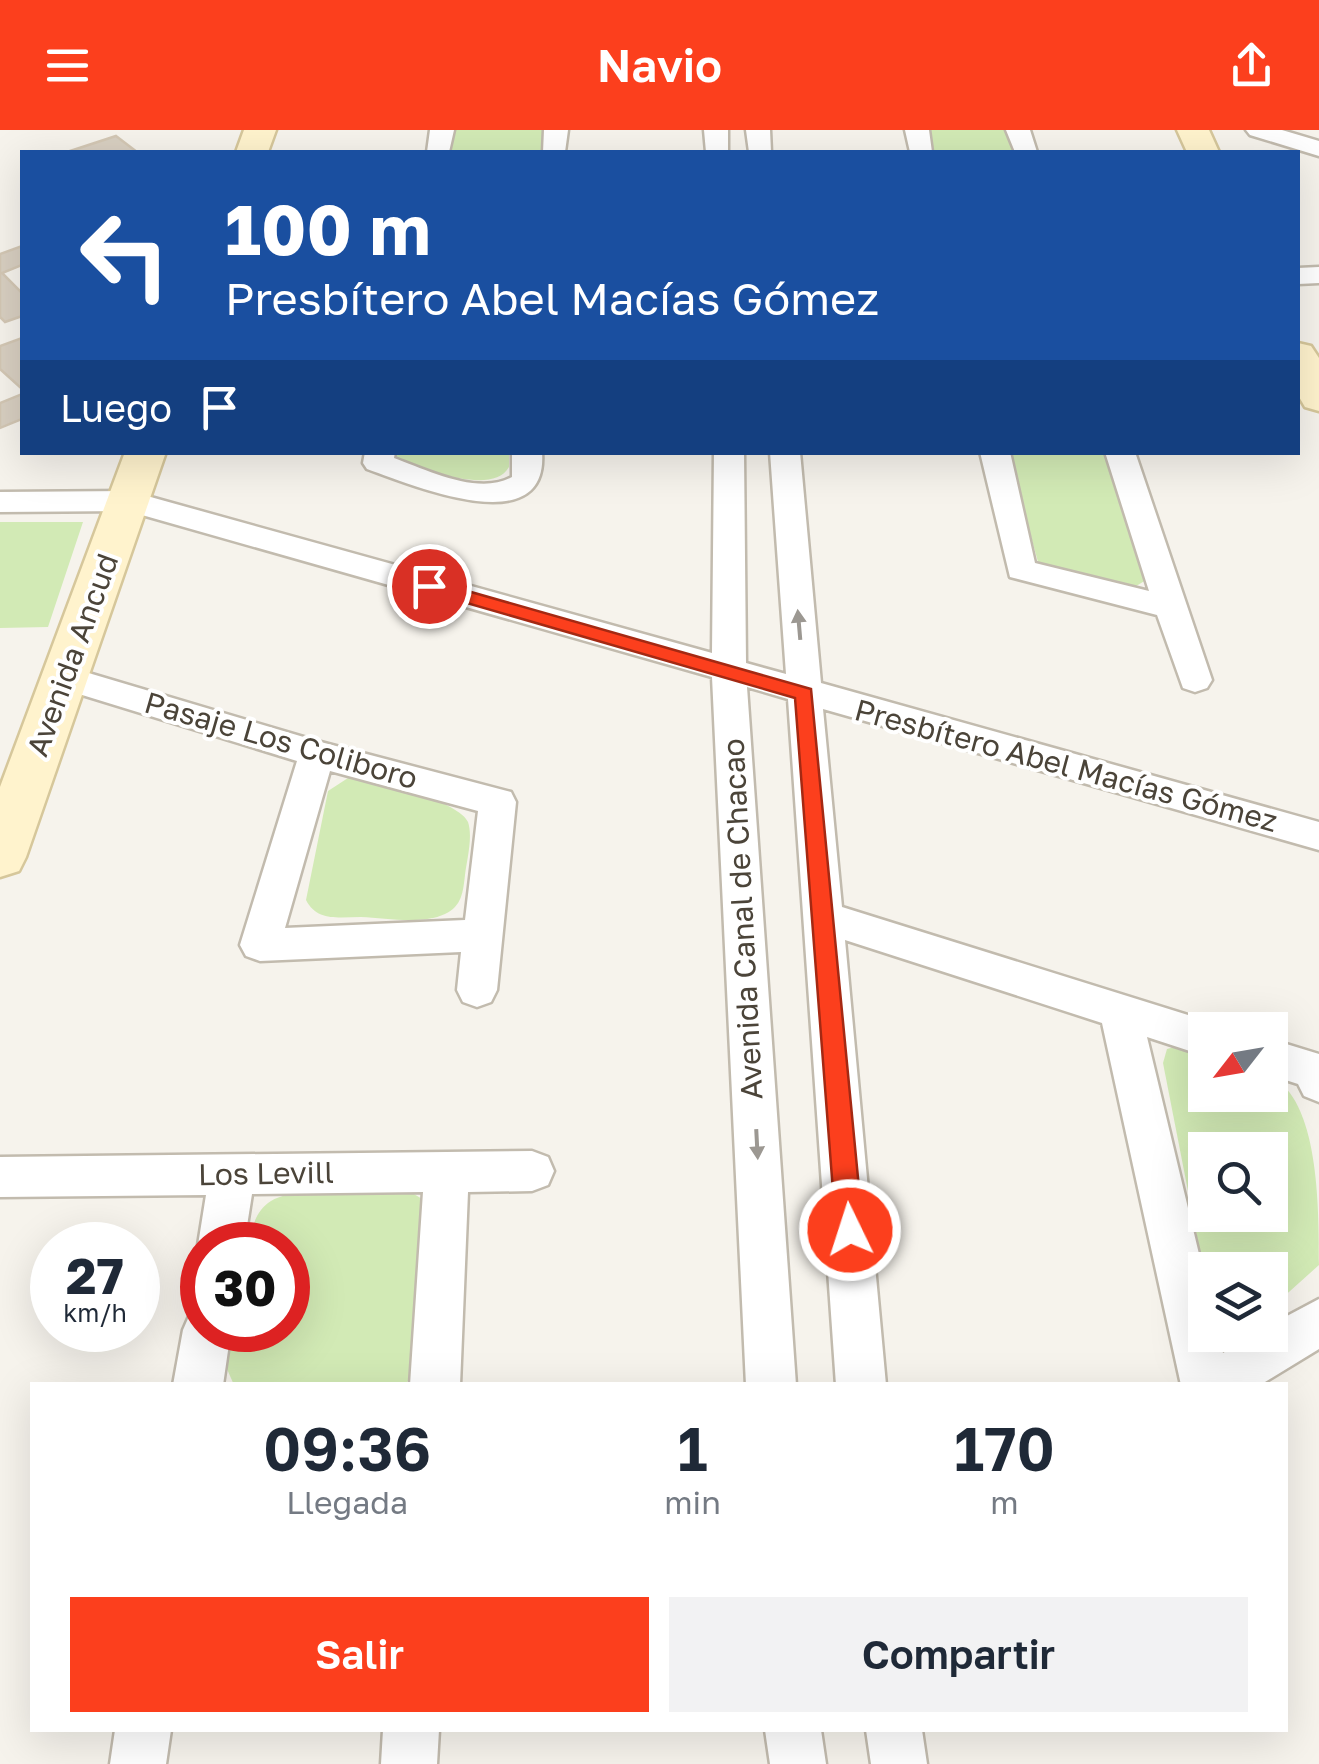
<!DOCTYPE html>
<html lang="es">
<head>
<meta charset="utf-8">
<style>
  body { margin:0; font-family:"Golos Text",sans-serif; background:#f2f2f3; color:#1f2937; height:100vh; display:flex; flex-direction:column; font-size:38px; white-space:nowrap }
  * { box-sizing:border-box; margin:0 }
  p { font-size:32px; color:#747a83 }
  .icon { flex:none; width:55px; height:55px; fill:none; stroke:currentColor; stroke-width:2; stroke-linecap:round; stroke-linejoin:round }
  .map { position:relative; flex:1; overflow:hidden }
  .sheet { position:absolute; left:30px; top:1252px; width:1258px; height:350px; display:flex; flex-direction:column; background:#fff; border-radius:0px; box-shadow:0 10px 40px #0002 }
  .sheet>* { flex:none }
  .banner { position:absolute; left:20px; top:20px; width:1280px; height:305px; border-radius:0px; box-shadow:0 10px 40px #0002; background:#1a4fa0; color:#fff; overflow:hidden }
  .needle { width:65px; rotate:239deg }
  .buttons { position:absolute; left:1188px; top:882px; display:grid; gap:20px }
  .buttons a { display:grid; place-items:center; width:100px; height:100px; border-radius:0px; background:#fff; box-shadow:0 10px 40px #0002; font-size:50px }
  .speed { position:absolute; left:30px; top:1092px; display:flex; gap:20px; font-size:50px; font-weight:700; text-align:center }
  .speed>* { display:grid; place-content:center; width:130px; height:130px; border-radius:50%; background:#fff; box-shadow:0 10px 40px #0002; line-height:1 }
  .speed small { font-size:25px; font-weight:400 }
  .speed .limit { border:15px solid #d22; background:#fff; color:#111 }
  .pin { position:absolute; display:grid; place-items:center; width:85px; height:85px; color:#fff; margin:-42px; border:5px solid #fff; border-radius:50%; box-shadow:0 2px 10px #0007 }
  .me { position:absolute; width:110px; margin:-55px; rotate:356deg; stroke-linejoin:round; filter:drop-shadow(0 0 8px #0008) }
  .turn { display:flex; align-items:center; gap:35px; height:210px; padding:0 40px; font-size:45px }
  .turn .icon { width:130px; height:130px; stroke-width:2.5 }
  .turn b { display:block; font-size:70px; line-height:85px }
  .then { display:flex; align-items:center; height:95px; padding:0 40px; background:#0003; gap:20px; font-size:38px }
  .eta { display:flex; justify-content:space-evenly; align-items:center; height:170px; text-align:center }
  .eta b { font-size:60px; font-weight:600; line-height:70px }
  .primary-button { display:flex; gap:20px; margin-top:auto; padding:20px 40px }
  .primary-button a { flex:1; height:115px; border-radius:0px; background:#fc3f1d; color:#fff; font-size:40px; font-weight:600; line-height:115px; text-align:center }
  .primary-button a+a { background:#f2f2f3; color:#1f2937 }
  header { display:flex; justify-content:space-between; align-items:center; height:130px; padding:0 40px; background:#fc3f1d; color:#fff; font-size:45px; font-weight:600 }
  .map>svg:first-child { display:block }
  .green { fill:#d2eab5; fill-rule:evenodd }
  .building { fill:#d8cfc1; stroke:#d3c7b4; stroke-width:2.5 }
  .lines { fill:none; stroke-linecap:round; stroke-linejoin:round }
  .street-casing { stroke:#c2bbae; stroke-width:5 }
  .secondary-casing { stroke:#d6c79b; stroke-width:5 }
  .street { fill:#fff; fill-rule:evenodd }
  .secondary { fill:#fff3cd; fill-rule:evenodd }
  .oneway { fill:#9c9892 }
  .route { fill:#fc3f1d; stroke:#a42913; stroke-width:2.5 }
  .labels { text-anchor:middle; stroke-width:8; stroke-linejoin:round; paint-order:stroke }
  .street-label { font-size:30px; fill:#4b4439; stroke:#fff }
</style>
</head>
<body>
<header><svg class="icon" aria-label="menu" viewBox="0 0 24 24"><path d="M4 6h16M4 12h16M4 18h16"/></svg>Navio<svg class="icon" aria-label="share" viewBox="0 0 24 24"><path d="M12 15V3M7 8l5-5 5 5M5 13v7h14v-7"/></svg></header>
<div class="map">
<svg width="1319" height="1634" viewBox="0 0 1319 1634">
  <rect width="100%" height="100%" fill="#f6f3ec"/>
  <path class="green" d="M454,0H545L543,22H451Z
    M930,0H1006L1013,22H934Z
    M391,322L509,323V337C493,366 427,339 400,333Z
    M1008,323H1109L1146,450L1133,458L1038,432Z
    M0,392H83L48,497L0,498Z
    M348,648C370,646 461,672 468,692C473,707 467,729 465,745C463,762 462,776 445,784C422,795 386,788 361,787C340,787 317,792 306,770L328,661Z
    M1178,916L1205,924V965H1270V946C1319,969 1319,1076 1319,1135L1270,1179V1140H1205V1148L1163,933L1167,919ZM1205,1020H1270V1085H1205Z
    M407,1060L424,1070L413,1243L406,1254L234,1255L227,1239L233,1200H288V1115H249C252,1099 254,1084 268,1073C293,1054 374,1061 407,1060Z"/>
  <path class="building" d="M116,6L137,22H67Z
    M22,116V135L2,143L22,163V186L5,192L0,187V124Z
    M22,208V259L0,239V216Z
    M22,264V289L0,298V273Z"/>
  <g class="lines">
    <g class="street-casing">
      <path id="street" d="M430,0H454L449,22H427Z
        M544,0H568L565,22H543Z
        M704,0H728V22H706Z
        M746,0H770L771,22H749Z
        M905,0H929L932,22H910Z
        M1006,0H1030L1037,22H1015Z
        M1246,0H1282L1319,11V26L1250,5Z
        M1319,137V153L1298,154V138Z
        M365,322H395L394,328C427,340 479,366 512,347V322H542C549,413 412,355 367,339L363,333Z
        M714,322H744L746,533L786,544L770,322H800L821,553L1319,692V720L823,579L842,777L1220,895L1222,900H1205V926L1147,907L1205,1149V1205H1218L1223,1223L1253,1205H1270V1195L1319,1169V1219L1260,1255H1181L1102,893L845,810L886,1255H836L788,569L747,557L796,1255H746L712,547L128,381L0,382V362L129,361L712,523Z
        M980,322H1010L1035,433L1149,461L1105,322H1135L1212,550L1207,558L1195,562L1183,558L1157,485L1010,447Z
        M65,536L317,611L511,662L516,672L497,860L491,872L477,877L463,872L457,860L461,822L260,831L246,826L240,815L297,631L53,556L48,548L53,540ZM330,641L478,681L465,790L285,798Z
        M1270,909L1319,924V972L1304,966L1298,954L1270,945Z
        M532,1021L548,1027L554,1041L548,1055L532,1061L468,1062L460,1255H410L423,1062L252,1064L244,1115H202V1125L198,1115L206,1065L0,1067V1027Z
        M202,1179V1200H231L223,1255H173L183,1200L190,1184Z
        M115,1600H171L166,1634H110Z
        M383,1600H439L437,1634H381Z
        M765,1600H821L826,1634H770Z
        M866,1600H922L927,1634H871Z"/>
    </g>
    <g class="secondary-casing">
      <path id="secondary" d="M244,0H276L268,22H236Z
        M1177,0H1209L1219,22H1187Z
        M1298,213L1311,216L1319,228V281L1305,277L1298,265Z
        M125,322H166L26,727L19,741L0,747V657Z"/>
    </g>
    <use href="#street" class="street"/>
    <use href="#secondary" class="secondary"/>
  </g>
  <defs><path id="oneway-solid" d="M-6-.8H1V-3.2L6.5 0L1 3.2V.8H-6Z" transform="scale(2.5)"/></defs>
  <g class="oneway">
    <use href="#oneway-solid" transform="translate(799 495) rotate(-95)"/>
    <use href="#oneway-solid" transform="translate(757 1014) rotate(87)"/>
  </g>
  <path class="route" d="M429,450L811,559L863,1100L859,1108L850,1112L840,1108L836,1100L795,568L422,460V452Z"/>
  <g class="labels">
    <g class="street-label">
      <text transform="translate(73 525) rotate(-70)" y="10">Avenida Ancud</text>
      <text transform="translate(281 611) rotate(16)" y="10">Pasaje Los Coliboro</text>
      <text transform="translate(1066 636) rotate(15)" y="10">Presbítero Abel Macías Gómez</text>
      <text transform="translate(743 789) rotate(-93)" y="10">Avenida Canal de Chacao</text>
      <text transform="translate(266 1044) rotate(-1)" y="10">Los Levill</text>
    </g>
  </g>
</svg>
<div class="buttons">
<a><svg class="needle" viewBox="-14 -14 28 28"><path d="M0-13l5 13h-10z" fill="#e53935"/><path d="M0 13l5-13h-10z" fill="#747a83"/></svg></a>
<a><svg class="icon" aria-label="search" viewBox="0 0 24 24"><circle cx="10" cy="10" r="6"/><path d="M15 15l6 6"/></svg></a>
<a><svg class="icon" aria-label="layers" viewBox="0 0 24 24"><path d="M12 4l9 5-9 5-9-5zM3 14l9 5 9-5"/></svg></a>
</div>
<div class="speed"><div>27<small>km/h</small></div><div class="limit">30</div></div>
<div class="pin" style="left:429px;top:456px;background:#d93025"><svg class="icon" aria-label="arrive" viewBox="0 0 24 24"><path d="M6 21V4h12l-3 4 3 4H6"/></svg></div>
<svg class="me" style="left:850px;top:1100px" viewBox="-20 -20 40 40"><circle r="17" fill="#fc3f1d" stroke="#fff" stroke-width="3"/><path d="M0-11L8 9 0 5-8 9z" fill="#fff"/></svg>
<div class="banner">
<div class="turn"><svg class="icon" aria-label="left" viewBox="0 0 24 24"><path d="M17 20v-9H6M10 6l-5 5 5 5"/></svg><div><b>100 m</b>Presbítero Abel Macías Gómez</div></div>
<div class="then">Luego<svg class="icon" aria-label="arrive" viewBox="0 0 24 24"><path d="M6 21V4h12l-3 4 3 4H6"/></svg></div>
</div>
<section class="sheet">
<div class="eta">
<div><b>09:36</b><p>Llegada</p></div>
<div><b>1</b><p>min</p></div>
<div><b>170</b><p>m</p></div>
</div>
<div class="primary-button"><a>Salir</a><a>Compartir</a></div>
</section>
</div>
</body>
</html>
